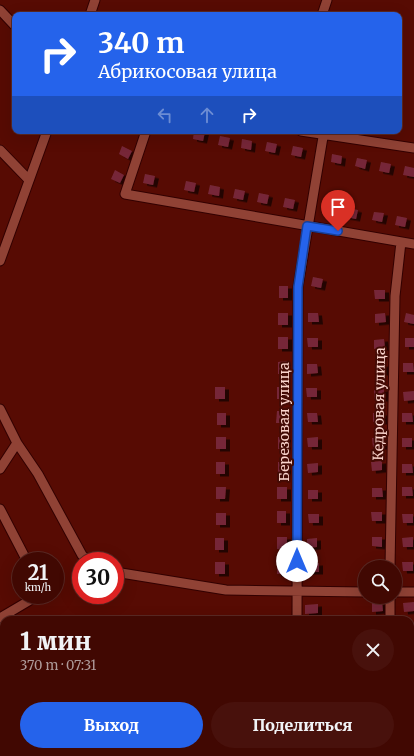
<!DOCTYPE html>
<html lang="ru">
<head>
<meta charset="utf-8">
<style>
  body { margin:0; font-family:Merriweather,serif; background:#48110c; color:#f1f3f6; height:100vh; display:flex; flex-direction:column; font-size:15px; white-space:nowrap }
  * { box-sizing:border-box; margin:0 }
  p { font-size:13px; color:#ae9a99 }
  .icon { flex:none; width:22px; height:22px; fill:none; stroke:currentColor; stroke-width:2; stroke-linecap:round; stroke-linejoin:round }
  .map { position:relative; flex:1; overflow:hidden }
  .sheet { position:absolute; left:0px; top:616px; width:414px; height:140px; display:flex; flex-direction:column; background:#410802; border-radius:12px 12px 0 0; box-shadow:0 4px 16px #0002,0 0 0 1px #5a2924 }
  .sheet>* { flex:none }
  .top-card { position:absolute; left:12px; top:12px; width:390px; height:122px; border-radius:8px; box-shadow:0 4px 16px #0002,0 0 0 1px #5a2924; background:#2563eb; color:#fff; overflow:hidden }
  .controls { position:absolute; left:358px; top:560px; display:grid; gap:8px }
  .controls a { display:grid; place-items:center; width:44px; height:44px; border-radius:50%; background:#410802; box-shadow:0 4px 16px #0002,0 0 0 1px #5a2924; font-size:20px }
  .speed { position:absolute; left:12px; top:552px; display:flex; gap:8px; font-size:20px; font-weight:700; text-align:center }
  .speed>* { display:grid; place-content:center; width:52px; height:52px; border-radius:50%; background:#410802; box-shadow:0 4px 16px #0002,0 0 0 1px #5a2924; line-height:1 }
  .speed small { font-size:10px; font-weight:400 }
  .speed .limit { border:6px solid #d22; background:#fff; color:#111 }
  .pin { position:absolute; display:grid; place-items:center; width:34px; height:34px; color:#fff; margin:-41px -17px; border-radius:50% 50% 50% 0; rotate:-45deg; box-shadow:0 0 4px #0007 }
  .pin .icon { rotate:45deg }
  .me { position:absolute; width:44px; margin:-22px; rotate:0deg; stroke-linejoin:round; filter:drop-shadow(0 0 3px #0008) }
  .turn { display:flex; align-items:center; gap:14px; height:84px; padding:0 20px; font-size:18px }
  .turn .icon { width:52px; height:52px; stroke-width:2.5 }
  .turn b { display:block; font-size:28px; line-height:34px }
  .lanes { display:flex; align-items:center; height:38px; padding:0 20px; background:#0003; justify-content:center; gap:20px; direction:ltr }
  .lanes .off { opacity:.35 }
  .round { display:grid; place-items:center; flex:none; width:42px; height:42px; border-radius:21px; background:#48110c }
  .head { display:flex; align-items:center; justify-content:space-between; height:68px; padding:0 20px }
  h1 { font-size:24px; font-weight:800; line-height:30px }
  .cta { display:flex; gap:8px; margin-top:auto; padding:8px 20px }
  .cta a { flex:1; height:46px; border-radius:24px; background:#2563eb; color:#fff; font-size:16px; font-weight:800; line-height:46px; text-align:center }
  .cta a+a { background:#48110c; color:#f1f3f6 }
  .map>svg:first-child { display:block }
  .forest { fill:url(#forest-firs) }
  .building { fill:#762838; filter:url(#shadow) }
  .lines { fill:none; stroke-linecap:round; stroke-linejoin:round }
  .minor-casing { stroke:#320000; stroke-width:11 }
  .minor { stroke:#904235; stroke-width:9 }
  .route-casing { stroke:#184099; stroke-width:10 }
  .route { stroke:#2563eb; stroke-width:7 }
  .labels { text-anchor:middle; stroke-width:4; stroke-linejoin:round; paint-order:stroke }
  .street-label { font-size:14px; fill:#fbd5cd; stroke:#440b05 }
</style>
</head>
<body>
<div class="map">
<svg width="414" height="756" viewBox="0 0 414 756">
  <defs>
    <pattern id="forest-firs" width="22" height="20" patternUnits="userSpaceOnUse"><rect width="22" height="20" fill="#0f7439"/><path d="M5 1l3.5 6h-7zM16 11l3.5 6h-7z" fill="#3f8d5e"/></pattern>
    <filter id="shadow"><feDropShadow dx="4" dy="2.5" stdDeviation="0" flood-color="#0009"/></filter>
  </defs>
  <rect width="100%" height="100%" fill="#570b03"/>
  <path class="forest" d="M0,641L4,642V752H154V756H0Z"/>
  <path class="building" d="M194,131L205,132L203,141L193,139Z
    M220,136L230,138L228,147L218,145Z
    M242,139L252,141L251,150L241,148Z
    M267,142L277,144L275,153L265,151Z
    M122,146L132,151L128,159L119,154Z
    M293,146L303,148L301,157L291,155Z
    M332,154L342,156L341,164L331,162Z
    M357,158L367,160L365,169L355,166Z
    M381,162L391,164L389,173L379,171Z
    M405,166L414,168V177L403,175Z
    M115,170L124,175L120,183L111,179Z
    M145,174L155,176L153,185L143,183Z
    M186,181L196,183L194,192L184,190Z
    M210,185L220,187L219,196L208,194Z
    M235,189L245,191L243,200L233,198Z
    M259,193L269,195L267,204L257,202Z
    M285,198L295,200L293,209L283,207Z
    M324,204L334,206L332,215L322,213Z
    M348,208L358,210L356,219L346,217Z
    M374,212L384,213L382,222L372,220Z
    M397,216L407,218L405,227L395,225Z
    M313,277L323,279L321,288L311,286Z
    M279,286H288V298H279Z
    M374,290H385V299H375Z
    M278,313H288V325H278Z
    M308,313H318L319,322H308Z
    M385,313L386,322L375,323V314Z
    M406,313L414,315V324L404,322Z
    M278,337H288V349H278Z
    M307,338H318V347H308Z
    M405,338H414V347H405Z
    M384,339L385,348L374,349V340Z
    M287,361V374H278V362Z
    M403,363H413L414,372H403Z
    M307,364H317L318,373L307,374Z
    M386,364V373H376V365Z
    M215,387H225V399H215Z
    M277,387H286V399H277Z
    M306,388H317V397H307Z
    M384,389V399H374V390Z
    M414,391V400L404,401L403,392Z
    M277,411H286V423H276Z
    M217,413H226V425H217Z
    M307,413H317L318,422H308Z
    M373,413H383V422H373Z
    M402,413H412L413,422H402Z
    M216,437H226V449H216Z
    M278,437H287V449H278Z
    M318,437V447H308L307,438Z
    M372,438H383V447H373Z
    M402,438H412V447H402Z
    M382,461V470L372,471L371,462Z
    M216,462H225V474H216Z
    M278,462H287V474H278Z
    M318,463V472L308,473L307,464Z
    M402,464H412L413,473H402Z
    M216,487H226L225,499H216Z
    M277,487H287V499H277Z
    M402,487H412L413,496H402Z
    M372,488H382L383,497H372Z
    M308,490H318V499H308Z
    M277,511H286V523H277Z
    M371,512H382V521H372Z
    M216,513H226V525H216Z
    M308,514H319V523H309Z
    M402,514H413V523H403Z
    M277,537H287V549H277Z
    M372,537H382V547L372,546Z
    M413,537V547H403L402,538Z
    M215,538H224V550H215Z
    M317,538V547L307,548V539Z
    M215,562H225V574H215Z
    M277,562H286V574H277Z
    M402,562H413V571H403Z
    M319,563V572H309L308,564Z
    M382,602L383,611L372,612V603Z
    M414,602V611L404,612L403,603Z
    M318,604V613L305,614V605Z"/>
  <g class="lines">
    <g class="minor-casing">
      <path id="minor" d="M0,10L15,26
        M90,15L95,0
        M322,15L327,0
        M146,131L125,194L414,244
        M301,131L414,148
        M0,150L29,180
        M0,261L47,131
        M0,409L17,443L38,474L82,555L88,561
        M0,469L17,443
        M0,509L27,561
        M390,567L395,296L401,242
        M115,572L226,590L365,592
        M395,592H414
        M0,618L32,599L35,595
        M297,620L298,287L324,131
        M390,620V597
        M297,756V752
        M390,756V752"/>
    </g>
    <use href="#minor" class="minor"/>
  </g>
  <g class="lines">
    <g class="route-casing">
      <path id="route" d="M297,561L298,287L307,226L338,231"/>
    </g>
    <use href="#route" class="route"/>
  </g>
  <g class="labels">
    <g class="street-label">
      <text transform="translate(379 404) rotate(-89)" y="5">Кедровая улица</text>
      <text transform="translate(284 422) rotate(-90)" y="5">Березовая улица</text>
    </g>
  </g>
</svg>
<div class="controls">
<a><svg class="icon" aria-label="search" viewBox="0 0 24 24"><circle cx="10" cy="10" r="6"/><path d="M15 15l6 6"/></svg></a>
</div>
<div class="speed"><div>21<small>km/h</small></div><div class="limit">30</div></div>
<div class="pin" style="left:338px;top:231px;background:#d93025"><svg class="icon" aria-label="arrive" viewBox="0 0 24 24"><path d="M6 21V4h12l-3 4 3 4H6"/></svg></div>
<svg class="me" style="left:297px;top:561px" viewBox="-20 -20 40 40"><circle r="19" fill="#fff"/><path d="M0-13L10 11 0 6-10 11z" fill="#2563eb"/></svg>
<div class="top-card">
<div class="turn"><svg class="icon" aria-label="right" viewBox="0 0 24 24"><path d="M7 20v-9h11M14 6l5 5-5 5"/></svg><div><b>340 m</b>Абрикосовая улица</div></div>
<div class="lanes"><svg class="icon off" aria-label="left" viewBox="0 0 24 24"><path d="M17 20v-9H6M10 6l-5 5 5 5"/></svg><svg class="icon off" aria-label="ahead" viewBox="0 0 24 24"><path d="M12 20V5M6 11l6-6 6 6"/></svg><svg class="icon" aria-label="right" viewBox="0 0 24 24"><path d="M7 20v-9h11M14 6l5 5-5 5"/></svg></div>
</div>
<section class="sheet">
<div class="head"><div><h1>1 мин</h1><p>370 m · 07:31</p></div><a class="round"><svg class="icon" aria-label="close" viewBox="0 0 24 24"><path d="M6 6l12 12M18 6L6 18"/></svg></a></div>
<div class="cta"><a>Выход</a><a>Поделиться</a></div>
</section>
</div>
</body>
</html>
